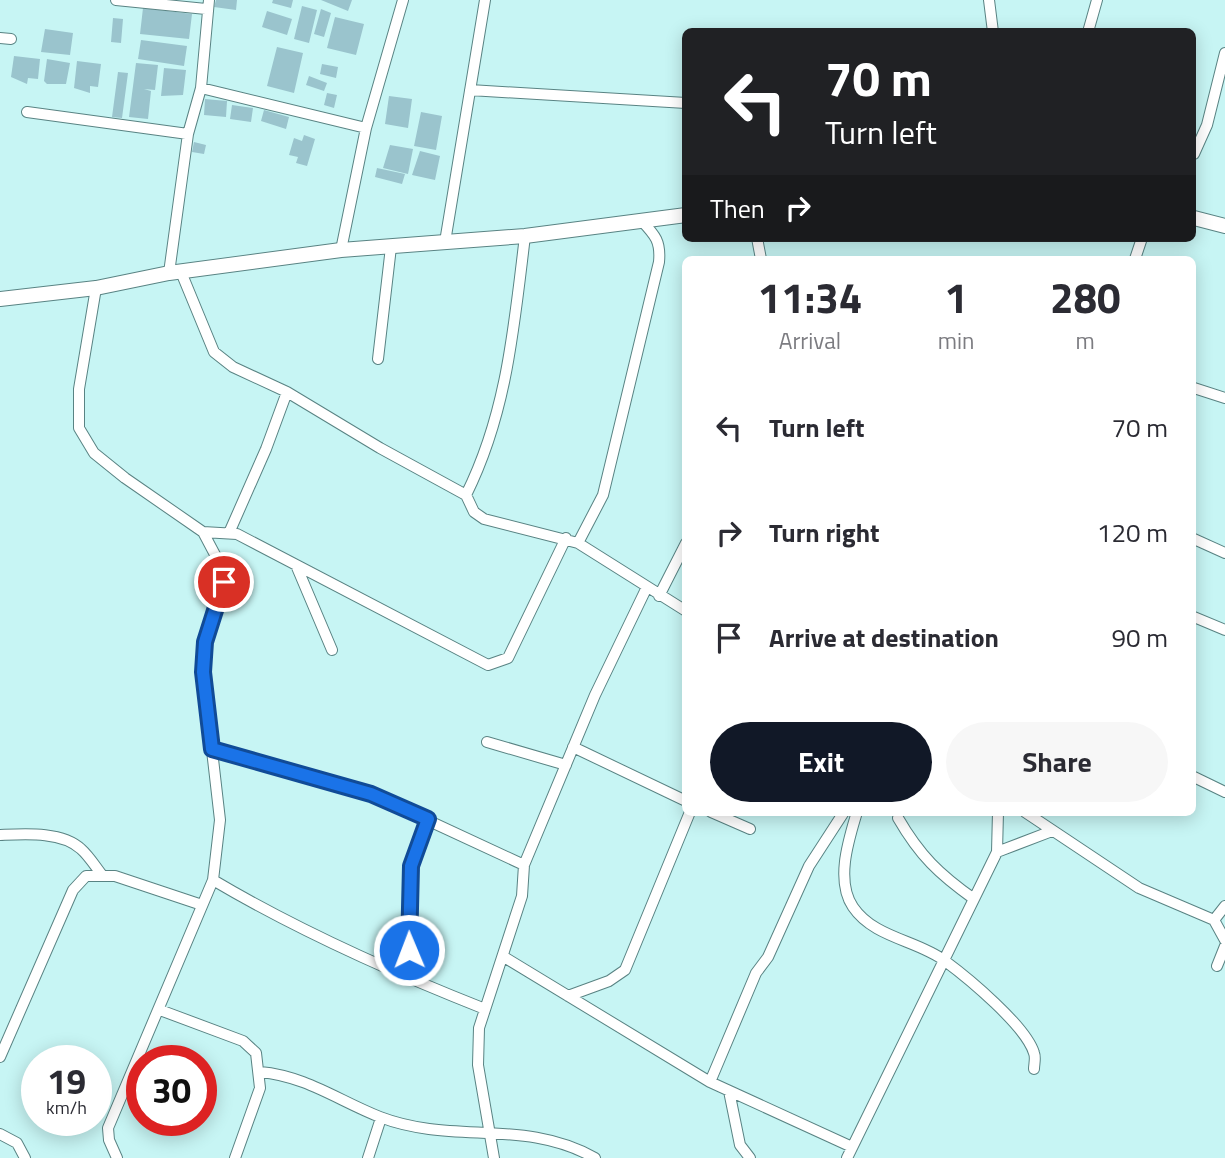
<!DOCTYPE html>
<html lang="en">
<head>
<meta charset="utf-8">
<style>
  body { margin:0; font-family:"Titillium Web",sans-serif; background:#f7f7f7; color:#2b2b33; height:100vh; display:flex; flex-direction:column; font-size:26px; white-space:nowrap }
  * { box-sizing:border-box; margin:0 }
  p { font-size:23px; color:#7c7c81 }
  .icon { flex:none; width:38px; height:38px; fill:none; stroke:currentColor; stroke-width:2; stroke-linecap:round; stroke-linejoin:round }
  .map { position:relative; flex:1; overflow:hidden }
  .details { position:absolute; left:682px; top:256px; width:514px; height:560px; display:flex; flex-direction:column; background:#fff; border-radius:10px; box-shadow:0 4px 18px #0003 }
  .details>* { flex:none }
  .banner { position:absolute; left:682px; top:28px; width:514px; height:214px; border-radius:10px; box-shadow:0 4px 18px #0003; background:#202124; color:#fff; overflow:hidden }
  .speed { position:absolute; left:21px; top:1045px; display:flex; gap:14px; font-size:35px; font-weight:700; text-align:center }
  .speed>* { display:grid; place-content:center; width:91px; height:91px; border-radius:50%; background:#fff; box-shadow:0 4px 18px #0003; line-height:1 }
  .speed small { font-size:18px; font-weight:400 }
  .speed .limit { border:10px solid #d22; background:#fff; color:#111 }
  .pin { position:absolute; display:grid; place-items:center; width:60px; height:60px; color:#fff; margin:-30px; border:4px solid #fff; border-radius:50%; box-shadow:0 2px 7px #0007 }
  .me { position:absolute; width:77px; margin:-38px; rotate:359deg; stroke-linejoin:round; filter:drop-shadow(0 0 5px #0008) }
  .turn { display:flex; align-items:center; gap:24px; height:147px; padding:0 28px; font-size:32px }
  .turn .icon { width:91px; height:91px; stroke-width:2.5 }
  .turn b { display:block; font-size:49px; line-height:60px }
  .then { display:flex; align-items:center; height:66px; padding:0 28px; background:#0003; gap:14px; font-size:26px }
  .eta { display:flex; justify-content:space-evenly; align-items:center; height:119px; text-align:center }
  .eta b { font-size:42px; font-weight:700; line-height:49px }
  .primary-button { display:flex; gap:14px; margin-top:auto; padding:14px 28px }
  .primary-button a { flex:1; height:80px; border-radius:42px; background:#111827; color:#fff; font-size:28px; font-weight:700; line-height:80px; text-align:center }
  .primary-button a+a { background:#f7f7f7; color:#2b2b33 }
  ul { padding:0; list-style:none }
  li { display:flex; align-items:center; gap:21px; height:105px; padding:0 28px }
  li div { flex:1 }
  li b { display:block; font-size:26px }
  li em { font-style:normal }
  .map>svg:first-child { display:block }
  .building { fill:#9ac4cd }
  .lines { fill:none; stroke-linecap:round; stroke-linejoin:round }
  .minor-casing { stroke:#598383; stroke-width:12 }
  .tertiary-casing { stroke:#598383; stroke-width:16 }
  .minor { stroke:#fff; stroke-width:10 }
  .tertiary { stroke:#fff; stroke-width:14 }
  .route-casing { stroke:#114b97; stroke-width:18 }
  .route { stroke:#1a73e8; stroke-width:12 }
</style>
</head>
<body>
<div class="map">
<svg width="1225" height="1158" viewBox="0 0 1225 1158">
  <rect width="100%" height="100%" fill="#c7f5f4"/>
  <path class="building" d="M216,0H237L236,10L214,7Z
    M273,0H293L291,8L272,3Z
    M321,0H352L348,11Z
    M302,6L317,10L309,43L294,39Z
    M143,8L192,14L189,39L140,34Z
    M321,9L331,13L324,37L314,34Z
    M267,11L292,19L287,35L262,27Z
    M335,17L364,24L356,55L327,48Z
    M113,18L123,19L121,43L111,42Z
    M45,29L73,33L70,55L41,52Z
    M141,40L187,46L184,66L138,59Z
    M277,47L303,53L294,93L267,86Z
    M14,56L40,59L38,79L28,78L27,84L11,77Z
    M47,59L70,63L66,84H47L44,81Z
    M77,61L101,64L98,87L90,86V93L74,88Z
    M136,63L158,65L155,90L144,89L151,91L148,119L129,117Z
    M322,64L338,67L336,78L320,74Z
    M164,68L186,70L183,95L161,96Z
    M118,72L128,73L122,118L112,117Z
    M309,76L327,83L324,91L306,85Z
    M327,93L337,95L334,108L324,105Z
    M389,96L412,99L408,128L385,124Z
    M205,99L227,101L226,117L204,115Z
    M232,105L253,108L251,122L230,119Z
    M264,110L289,117L286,129L261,121Z
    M421,112L442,116L436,150L414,146Z
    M304,135L315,139L307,166L296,163L298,157L289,155L294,138L302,141Z
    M194,142L206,145L204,154L192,152Z
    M390,145L413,149L408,174L383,168Z
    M420,151L440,156L435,180L412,175Z
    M377,168L405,174L402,184L375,177Z"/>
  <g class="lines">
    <g class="minor-casing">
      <path id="minor" d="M116,0L206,9
        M989,0L993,32
        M1088,32L1097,0
        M0,38L11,39
        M201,88L366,128
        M470,90L686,103
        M27,112L188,134
        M1194,154L1207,125L1225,53
        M757,238L761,259
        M445,242L485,0
        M341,250L366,128L403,0
        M1135,259L1142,238
        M181,272L214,352L233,367L287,392L380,448L466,495L474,512L484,519L578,543L686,611
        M169,273L188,134L201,88L209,0
        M96,288L79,389V428L94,453L125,478L203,532L221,566L224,582L205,642L203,672L220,820L213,880L108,1128L109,1140L117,1158
        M378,359L391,247
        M1194,388L1225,398
        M466,495C507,413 514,326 525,236
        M203,532L237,534L488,665L508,658L566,538
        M229,533L266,449L287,392
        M1194,539L1225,553
        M578,543L603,495L659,262C661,241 655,235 641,220
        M296,565L332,650
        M659,596L686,543
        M1194,617L1225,630
        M487,742L566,765
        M573,747L686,801
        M212,749L371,794L524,865
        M1194,777L1225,792
        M711,812L750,829
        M857,812C849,839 835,880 853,907C874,938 917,940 945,961C968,978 1026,1026 1034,1053C1036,1058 1034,1064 1034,1069
        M1025,812L1139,888L1214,920L1225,940
        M898,818C920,856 939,874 974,899
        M0,835C24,834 62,831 81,849C89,856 95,866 102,875
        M997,852L1052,831
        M213,880C299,931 391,972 485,1009
        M1214,920L1225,906
        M504,957L710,1082L852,1147
        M1217,966L1225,946
        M408,979L411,866L428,819
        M568,996L609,981L625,970L690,812
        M160,1010L243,1041L256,1053L260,1088L235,1158
        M0,1057L73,890L86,876H115L202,905
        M260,1072C306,1076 339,1101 380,1117C453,1145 524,1118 595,1158
        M710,1082L756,973L768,957L809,866L844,812
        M729,1091L740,1145L750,1158
        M0,1134L17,1143L25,1158
        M368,1158L381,1118
        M494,1158L478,1065L479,1028L522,896L524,865L595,695L647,587
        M847,1158L997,852L998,812"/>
    </g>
    <g class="tertiary-casing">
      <path id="tertiary" d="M1194,218L1225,226
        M0,299L96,288L169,273L341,250L525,236L686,215"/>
    </g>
    <use href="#minor" class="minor"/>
    <use href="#tertiary" class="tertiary"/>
  </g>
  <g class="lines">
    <g class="route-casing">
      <path id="route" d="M224,582L205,642L203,672L212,749L371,794L428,819L411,866L409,950"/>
    </g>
    <use href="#route" class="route"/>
  </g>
</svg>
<div class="speed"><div>19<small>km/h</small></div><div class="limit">30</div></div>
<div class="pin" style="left:224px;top:582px;background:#d93025"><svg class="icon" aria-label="arrive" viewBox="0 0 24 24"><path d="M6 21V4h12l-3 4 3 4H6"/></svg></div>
<svg class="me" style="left:409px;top:950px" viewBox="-20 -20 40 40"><circle r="17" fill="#1a73e8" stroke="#fff" stroke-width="3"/><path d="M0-11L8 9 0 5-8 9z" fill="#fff"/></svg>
<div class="banner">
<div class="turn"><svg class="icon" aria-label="left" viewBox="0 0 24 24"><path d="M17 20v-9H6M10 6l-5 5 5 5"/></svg><div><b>70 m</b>Turn left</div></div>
<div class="then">Then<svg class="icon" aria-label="right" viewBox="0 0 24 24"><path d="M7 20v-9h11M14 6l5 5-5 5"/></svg></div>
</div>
<section class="details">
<div class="eta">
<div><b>11:34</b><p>Arrival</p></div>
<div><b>1</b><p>min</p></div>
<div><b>280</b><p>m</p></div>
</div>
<ul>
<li><svg class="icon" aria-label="left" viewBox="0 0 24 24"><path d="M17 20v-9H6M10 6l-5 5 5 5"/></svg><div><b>Turn left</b></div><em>70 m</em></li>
<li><svg class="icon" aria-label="right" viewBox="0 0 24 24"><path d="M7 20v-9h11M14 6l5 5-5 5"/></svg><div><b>Turn right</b></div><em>120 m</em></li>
<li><svg class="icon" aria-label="arrive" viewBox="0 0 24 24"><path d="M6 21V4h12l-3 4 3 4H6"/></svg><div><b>Arrive at destination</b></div><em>90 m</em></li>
</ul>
<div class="primary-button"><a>Exit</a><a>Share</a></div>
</section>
</div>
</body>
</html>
